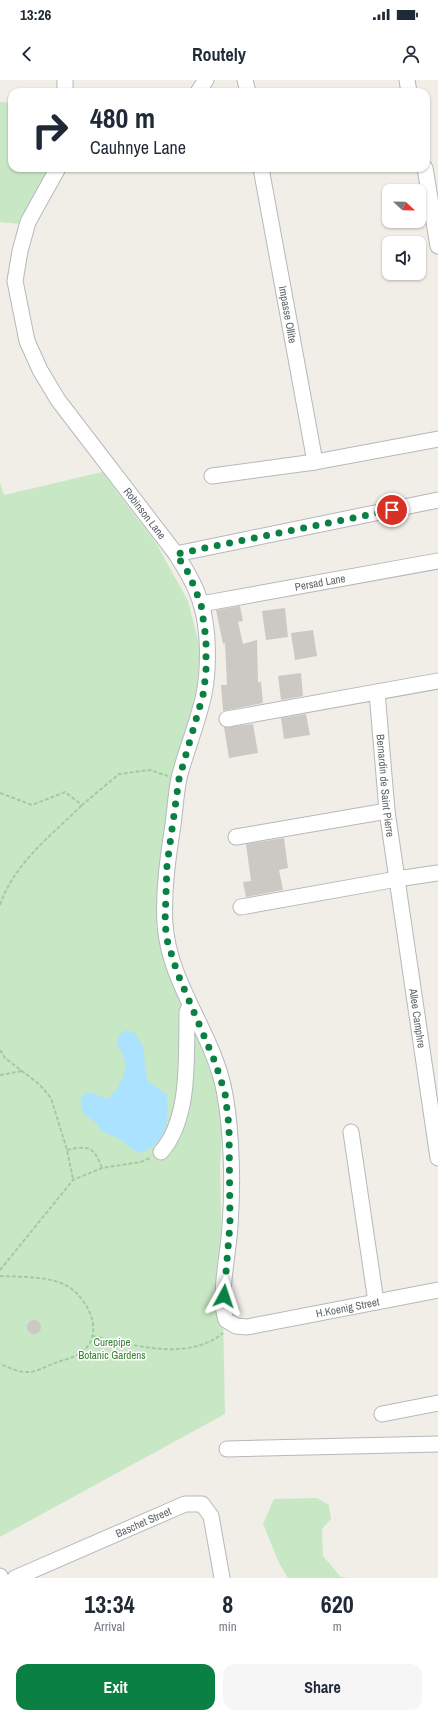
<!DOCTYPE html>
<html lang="en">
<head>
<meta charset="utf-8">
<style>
  body { margin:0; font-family:"Archivo Narrow",sans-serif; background:#f6f6f7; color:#1f2937; height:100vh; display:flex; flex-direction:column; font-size:15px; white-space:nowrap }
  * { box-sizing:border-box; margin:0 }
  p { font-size:13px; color:#747a83 }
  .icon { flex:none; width:22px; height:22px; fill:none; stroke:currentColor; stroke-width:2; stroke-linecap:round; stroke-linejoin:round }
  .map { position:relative; height:1498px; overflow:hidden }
  .details { display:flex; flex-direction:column; background:#fff; flex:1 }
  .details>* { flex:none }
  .hud { position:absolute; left:8px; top:8px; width:422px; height:84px; border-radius:12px; box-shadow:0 1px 3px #0004; background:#fff; color:#1f2937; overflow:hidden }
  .needle { width:26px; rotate:112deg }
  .fabs { position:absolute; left:382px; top:104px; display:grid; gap:8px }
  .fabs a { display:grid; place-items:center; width:44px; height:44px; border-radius:8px; background:#fff; box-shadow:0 1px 3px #0004; font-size:20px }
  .pin { position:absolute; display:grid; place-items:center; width:34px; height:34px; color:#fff; margin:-17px; border:2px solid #fff; border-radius:50%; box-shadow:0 1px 4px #0007 }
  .me { position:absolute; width:44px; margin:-22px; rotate:5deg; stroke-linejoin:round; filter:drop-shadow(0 0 3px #0008) }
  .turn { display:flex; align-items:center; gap:14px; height:84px; padding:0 16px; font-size:18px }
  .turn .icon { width:52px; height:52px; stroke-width:2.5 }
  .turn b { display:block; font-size:28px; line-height:34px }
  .eta { display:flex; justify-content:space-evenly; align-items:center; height:68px; text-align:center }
  .eta b { font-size:24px; font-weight:700; line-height:28px }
  .action { display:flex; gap:8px; margin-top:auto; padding:8px 16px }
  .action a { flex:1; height:46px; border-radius:12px; background:#0b8043; color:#fff; font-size:16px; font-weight:700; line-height:46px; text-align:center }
  .action a+a { background:#f6f6f7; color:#1f2937 }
  .status { display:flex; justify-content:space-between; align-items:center; height:28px; padding:0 20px; background:#fff; direction:ltr }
  .status svg { height:11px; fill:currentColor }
  header { display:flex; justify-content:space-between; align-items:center; height:52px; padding:0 16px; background:#fff; font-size:18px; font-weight:700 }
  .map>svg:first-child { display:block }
  .green { fill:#c8e8c5 }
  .water { fill:#aae2ff }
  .building { fill:#ccc9c5 }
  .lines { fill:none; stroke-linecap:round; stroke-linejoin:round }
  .minor-casing { stroke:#b5b8bc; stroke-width:17 }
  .path { stroke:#9fcca7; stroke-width:2; stroke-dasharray:4 2; stroke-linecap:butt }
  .minor { stroke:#fff; stroke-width:15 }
  .route { stroke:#0b8043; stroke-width:7; stroke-dasharray:0 12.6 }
  .labels { text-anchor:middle; stroke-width:3; stroke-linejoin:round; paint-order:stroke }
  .street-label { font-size:11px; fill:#5f6468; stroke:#fff }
  .park-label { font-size:11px; fill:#388134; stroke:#fff }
</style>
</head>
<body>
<div class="status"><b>13:26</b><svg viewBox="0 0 49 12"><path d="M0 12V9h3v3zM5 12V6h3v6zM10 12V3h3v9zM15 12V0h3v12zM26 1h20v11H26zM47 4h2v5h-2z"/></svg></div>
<header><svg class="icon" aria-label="back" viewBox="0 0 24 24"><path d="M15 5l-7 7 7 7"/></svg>Routely<svg class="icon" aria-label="person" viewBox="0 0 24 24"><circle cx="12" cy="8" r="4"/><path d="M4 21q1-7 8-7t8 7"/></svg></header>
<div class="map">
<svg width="438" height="1498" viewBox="0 0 438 1498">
  <rect width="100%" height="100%" fill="#f1eee8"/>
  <path class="green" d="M0,22L12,23V88H53L20,144L0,142Z
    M102,392L156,463L188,521L200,568L196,618L173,708L156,846L218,1012L223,1046L220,1084L225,1334L0,1457V402L4,415Z
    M317,1418L329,1425L331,1439L322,1449L323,1476L341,1497L349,1498H288L279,1483L263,1444L274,1419Z"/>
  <path class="water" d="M126,950L135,953L143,967L147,1000L167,1015C169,1041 168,1061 141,1073L133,1070L120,1059L101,1051C93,1032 79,1043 81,1017L88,1012L108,1019C123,1005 133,983 117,965L119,955Z"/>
  <path class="building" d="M240,526L243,541L238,542L243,564L257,560L258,602H261L263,623L223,631L221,605H227L225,563L223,564L216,530Z
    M285,528L288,557L266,560L262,531Z
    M313,550L317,576L295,580L291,553Z
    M301,593L303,616L281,620L278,596Z
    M306,634L310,655L284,659L281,638Z
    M253,644L258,673L229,678L224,647Z
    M284,758L288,788L279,790L283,810L246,817L243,802L251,801L246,764Z
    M27 1247a7 7 0 1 1 14 0a7 7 0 1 1-14 0Z"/>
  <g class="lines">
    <g class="minor-casing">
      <g id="minor">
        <path d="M65,0V12"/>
        <path d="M245,0L248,12"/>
        <path d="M407,0L409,12"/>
        <path d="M198,12L206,0"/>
        <path id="s1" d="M58,88L28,142L20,171L15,201L27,261L40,290L58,320L176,474C186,490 196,506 201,524C209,549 209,588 204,614C198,643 186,670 179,698C176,713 175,729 173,745C168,777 163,811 165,844C169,905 215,955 225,1015C232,1054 233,1106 230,1146C229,1171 218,1216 226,1240L236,1246L247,1247L438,1210"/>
        <path id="s2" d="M261,88L315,382"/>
        <path d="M425,88L438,166"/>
        <path d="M212,396L315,382L438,359"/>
        <path d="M176,474L438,420"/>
        <path id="s3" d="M201,524L438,481"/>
        <path id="s4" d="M377,612L387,731L438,1078"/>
        <path d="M227,639L438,601"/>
        <path d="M236,757L387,731"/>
        <path d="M241,827L397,799L438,793"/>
        <path d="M351,1052L376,1222"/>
        <path d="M161,1072C191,1038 186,976 187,932L190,925"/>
        <path d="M382,1334L438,1323"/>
        <path d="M227,1369L438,1364"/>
        <path d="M0,1496L1,1498"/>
        <path id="s5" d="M15,1498L185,1424H202L211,1436L222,1498"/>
      </g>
    </g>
    <path class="path" d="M0,713L32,725L65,712L82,725L119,694L150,690L168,696
      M0,825C14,783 52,755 82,725
      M0,970L5,978L39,1004L51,1018L67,1070L73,1099
      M0,995L22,991
      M67,1070C89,1065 94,1067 102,1088
      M0,1190L73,1100L102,1088L141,1082L150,1078
      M0,1196C18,1197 40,1196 58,1202C71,1206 80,1215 87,1227C95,1241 97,1260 83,1271C75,1278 62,1280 52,1284C45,1287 34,1293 26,1292C17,1292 8,1287 0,1284
      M93,1256C133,1265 188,1282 223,1253"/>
    <use href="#minor" class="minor"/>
  </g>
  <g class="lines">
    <path class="route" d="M224,1216L230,1144L229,1046L225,1013L215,982L177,892L167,860L165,843L167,785L179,699L203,615L206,593V559L201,524L189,494L176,474L392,430"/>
  </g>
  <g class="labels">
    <g class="street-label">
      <text dy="4" stroke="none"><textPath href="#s2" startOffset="149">Impasse Ollite</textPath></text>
      <text dy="4" stroke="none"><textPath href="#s1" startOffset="393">Robinson Lane</textPath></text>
      <text dy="4" stroke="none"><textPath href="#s3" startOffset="121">Persad Lane</textPath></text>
      <text dy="4" stroke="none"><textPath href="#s4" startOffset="94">Bernardin de Saint Pierre</textPath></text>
      <text dy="4" stroke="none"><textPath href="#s4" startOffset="329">Allee Camphre</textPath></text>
      <text dy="4" stroke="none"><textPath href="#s1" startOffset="1359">H.Koenig Street</textPath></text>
      <text dy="4" stroke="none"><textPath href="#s5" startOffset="140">Baschet Street</textPath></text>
    </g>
    <g class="park-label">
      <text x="112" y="1266">Curepipe<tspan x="112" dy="13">Botanic Gardens</tspan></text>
    </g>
  </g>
</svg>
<div class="fabs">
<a><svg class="needle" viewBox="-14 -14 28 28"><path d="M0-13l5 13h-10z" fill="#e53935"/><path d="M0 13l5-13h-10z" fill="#747a83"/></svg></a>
<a><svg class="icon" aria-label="sound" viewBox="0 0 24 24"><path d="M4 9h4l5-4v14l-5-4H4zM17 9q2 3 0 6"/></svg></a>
</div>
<div class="pin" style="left:392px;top:430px;background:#d93025"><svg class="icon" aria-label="arrive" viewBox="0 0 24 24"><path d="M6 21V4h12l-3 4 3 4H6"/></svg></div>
<svg class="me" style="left:224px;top:1216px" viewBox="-20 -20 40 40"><path d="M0-17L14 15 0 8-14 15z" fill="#0b8043" stroke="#fff" stroke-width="4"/></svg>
<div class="hud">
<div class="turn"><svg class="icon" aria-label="right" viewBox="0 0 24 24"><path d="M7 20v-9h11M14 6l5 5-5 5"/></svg><div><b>480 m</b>Cauhnye Lane</div></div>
</div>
</div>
<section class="details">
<div class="eta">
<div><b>13:34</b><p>Arrival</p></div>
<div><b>8</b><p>min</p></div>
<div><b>620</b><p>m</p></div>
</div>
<div class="action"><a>Exit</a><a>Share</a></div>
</section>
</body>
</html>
